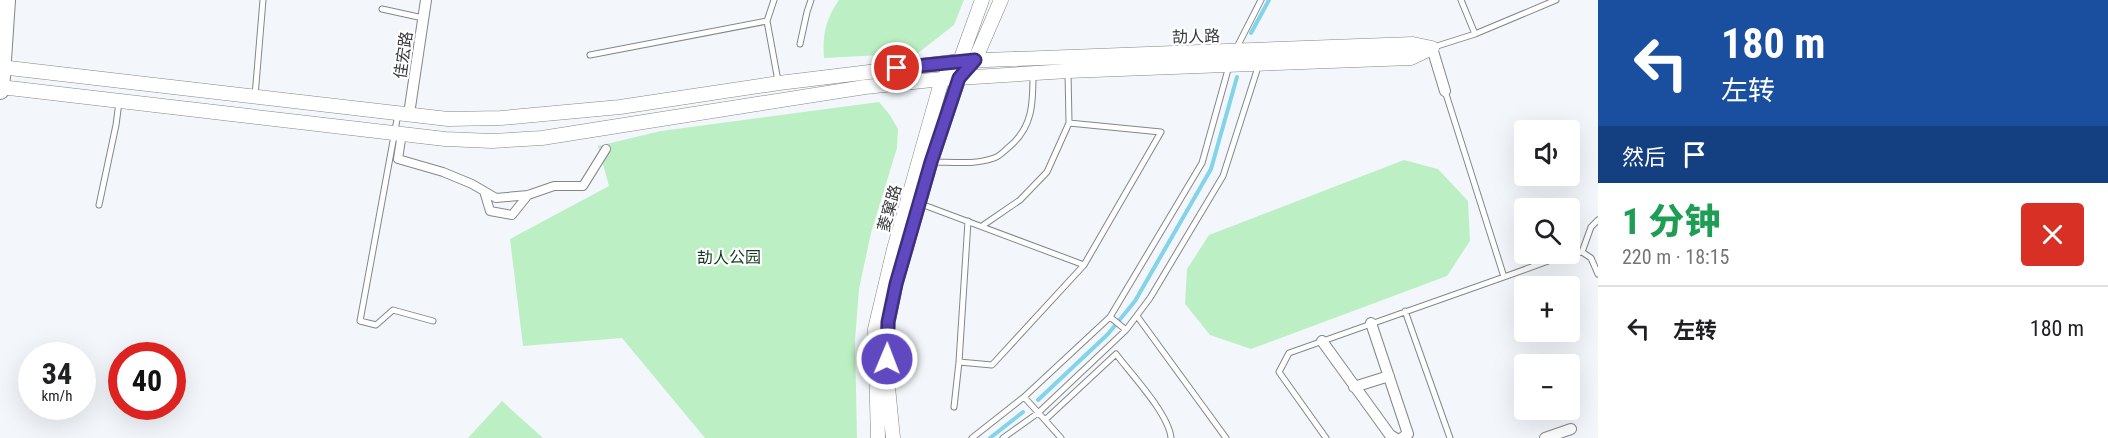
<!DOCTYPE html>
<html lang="zh">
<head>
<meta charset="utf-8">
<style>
  body { margin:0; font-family:"Roboto Condensed","Noto Sans SC",sans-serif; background:#f2f2f2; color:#202124; height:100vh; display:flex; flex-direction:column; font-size:22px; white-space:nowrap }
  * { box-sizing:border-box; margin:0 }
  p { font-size:20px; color:#757577 }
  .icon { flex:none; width:33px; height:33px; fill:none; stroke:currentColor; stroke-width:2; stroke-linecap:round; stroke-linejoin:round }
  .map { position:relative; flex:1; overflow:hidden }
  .panel { display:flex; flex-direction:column; background:#fff; width:510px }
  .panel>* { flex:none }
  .hud { background:#1a4fa0; color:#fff; overflow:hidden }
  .buttons { position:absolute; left:1514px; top:120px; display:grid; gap:12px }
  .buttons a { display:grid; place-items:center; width:66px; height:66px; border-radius:6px; background:#fff; box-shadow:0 6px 24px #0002; font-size:30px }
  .speed { position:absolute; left:18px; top:342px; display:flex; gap:12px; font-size:30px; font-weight:700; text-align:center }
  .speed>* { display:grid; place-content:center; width:78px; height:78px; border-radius:50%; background:#fff; box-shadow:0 6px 24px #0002; line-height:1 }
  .speed small { font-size:15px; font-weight:400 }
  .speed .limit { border:9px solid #d22; background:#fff; color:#111 }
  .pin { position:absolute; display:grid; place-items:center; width:51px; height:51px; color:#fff; margin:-26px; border:3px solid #fff; border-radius:50%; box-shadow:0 2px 6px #0007 }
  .me { position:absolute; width:66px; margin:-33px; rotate:1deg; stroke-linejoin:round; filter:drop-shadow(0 0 4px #0008) }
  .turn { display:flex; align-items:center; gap:21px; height:126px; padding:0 24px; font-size:27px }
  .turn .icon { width:78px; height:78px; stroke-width:2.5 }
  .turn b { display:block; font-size:42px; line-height:51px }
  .then { display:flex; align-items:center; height:57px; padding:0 24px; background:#0003; gap:12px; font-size:22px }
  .round { display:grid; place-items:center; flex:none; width:63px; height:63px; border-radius:6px; background:#f2f2f2 }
  .headline { display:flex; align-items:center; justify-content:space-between; height:102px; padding:0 24px }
  h1 { font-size:36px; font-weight:800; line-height:45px; color:#1e9e55 }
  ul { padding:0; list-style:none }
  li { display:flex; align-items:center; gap:18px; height:84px; padding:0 24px; border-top:2px solid #e0e0e0 }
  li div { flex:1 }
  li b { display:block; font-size:22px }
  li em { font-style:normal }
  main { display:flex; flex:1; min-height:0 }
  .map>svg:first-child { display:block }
  .green { fill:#bcf0c4 }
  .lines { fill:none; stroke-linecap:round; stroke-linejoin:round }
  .stream { stroke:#81d4ea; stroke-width:4 }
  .service-casing { stroke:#83878a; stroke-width:7 }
  .pedestrian-casing { stroke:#83878a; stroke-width:10 }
  .minor-casing { stroke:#83878a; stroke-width:12 }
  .tertiary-casing { stroke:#83878a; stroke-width:15 }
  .primary-casing { stroke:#83878a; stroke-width:20 }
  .service { stroke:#fff; stroke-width:5 }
  .pedestrian { stroke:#fff; stroke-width:8 }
  .minor { stroke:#fff; stroke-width:10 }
  .tertiary { stroke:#fff; stroke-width:14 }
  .primary { stroke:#fff; stroke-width:18 }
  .route-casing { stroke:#3e2f7d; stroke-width:15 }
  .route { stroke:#6048c1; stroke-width:10 }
  .labels { text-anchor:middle; stroke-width:4.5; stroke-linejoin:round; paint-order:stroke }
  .street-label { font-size:16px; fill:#393b3c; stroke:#fff }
  .park-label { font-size:16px; fill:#11391b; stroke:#fff }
</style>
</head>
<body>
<main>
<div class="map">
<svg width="1598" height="438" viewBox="0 0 1598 438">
  <rect width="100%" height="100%" fill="#f3f7fb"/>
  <path class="green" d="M839,0H964L954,25L918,53L824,58C822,36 826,18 839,0Z
    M879,102L890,115L898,129L897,148L871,233L859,289L855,340L857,438H705L622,338L523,346L510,239L609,186L598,146L661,131Z
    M1404,160L1438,169L1468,201L1470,241L1447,276L1251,349L1210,335L1185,304L1187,269L1209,235Z
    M502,401L543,438H468Z"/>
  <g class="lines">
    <path class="stream" d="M1251,33L1269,0
      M1038,400L1108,334L1135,301L1211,169L1237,77
      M990,438L1023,412"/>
    <g class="service-casing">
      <path id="service" d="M1461,0L1475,34
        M382,9L423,18
        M767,21L774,0
        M800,44L807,12L811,0
        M1434,47L1475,34L1556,0
        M1236,49L1261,0
        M590,55L767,21L778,81
        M255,96L263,0
        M398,114L360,321L376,325L393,310L433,321
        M933,162C952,162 975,165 994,158C999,157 1004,151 1009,147C1033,127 1033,103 1033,74
        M921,204L1084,265
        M99,205L116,125L119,102
        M982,226L1020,200L1047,172L1069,123L1068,72
        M1582,252L1591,227L1598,220
        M1504,277L1562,256L1582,252L1591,258L1598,274
        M1405,311L1450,438
        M1137,316L1226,438
        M1110,317L1126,330
        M959,362L992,365L1084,265L1161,132L1069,123
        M1024,397L1110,317L1202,163L1229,66
        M954,407L959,362L968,221
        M972,438L1024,397L1045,420
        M1003,438L1038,413L1126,330L1150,298L1223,176L1259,64
        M1061,438L1045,420L1116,354C1131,374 1169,414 1171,438
        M1326,438L1279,372L1289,353L1504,277L1445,91"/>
    </g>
    <g class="pedestrian-casing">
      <path id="pedestrian" d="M402,133L398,159L443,172L472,184L496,198L528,195L554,186H583L606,149
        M484,191L490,211L512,215L528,195"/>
    </g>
    <g class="minor-casing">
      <path id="minor" d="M1432,48L1445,91
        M409,114L426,0
        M1371,323L1408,434L1402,438
        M1322,341L1390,435L1395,438
        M1354,387L1389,376
        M1545,438L1571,429"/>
    </g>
    <g class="tertiary-casing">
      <path id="tertiary" d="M0,67L448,119L501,118L620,107L779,83L960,61L1413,44L1432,48
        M0,87L445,139L492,141L542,138L865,87L942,79L1068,71L1411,58L1432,48
        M878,438L875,329L894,249L942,79L960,61L982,0
        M893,438L887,377L888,322L896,283L931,162L959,78L975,60L1001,0"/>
    </g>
    <g class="primary-casing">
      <path id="primary" d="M0,90L6,0"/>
    </g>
    <use href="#service" class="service"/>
    <use href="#pedestrian" class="pedestrian"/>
    <use href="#minor" class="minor"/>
    <use href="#tertiary" class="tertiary"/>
    <use href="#primary" class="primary"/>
  </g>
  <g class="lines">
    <g class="route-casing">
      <path id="route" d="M887,359L888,322L896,284L931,162L959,78L975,60L897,68"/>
    </g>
    <use href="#route" class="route"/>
  </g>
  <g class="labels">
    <g class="street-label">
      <text transform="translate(1196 36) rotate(-2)" y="6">劼人路</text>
      <text transform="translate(403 55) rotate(-82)" y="6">佳宏路</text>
      <text transform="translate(889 208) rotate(-74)" y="6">菱窠路</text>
    </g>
    <g class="park-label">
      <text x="729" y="263">劼人公园</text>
    </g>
  </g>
</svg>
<div class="buttons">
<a><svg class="icon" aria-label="sound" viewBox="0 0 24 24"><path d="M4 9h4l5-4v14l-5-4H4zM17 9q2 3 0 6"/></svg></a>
<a><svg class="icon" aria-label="search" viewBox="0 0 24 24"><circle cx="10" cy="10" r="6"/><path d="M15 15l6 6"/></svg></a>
<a>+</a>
<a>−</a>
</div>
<div class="speed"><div>34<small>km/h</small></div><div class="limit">40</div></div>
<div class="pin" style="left:897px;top:68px;background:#d93025"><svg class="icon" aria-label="arrive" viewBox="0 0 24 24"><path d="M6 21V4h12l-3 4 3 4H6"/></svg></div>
<svg class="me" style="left:887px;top:359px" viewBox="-20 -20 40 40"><circle r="17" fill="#6048c1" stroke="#fff" stroke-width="3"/><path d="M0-11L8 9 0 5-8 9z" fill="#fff"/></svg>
</div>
<section class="panel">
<div class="hud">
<div class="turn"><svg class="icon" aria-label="left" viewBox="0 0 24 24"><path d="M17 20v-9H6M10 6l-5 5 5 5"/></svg><div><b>180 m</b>左转</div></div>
<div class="then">然后<svg class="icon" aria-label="arrive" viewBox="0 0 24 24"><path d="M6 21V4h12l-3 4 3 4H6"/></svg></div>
</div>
<div class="headline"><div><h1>1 分钟</h1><p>220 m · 18:15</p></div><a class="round" style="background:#d93025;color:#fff"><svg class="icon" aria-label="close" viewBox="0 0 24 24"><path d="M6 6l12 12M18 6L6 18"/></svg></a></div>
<ul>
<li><svg class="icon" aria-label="left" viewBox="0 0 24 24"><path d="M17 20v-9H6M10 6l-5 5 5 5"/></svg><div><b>左转</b></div><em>180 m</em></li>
</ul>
</section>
</main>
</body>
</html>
